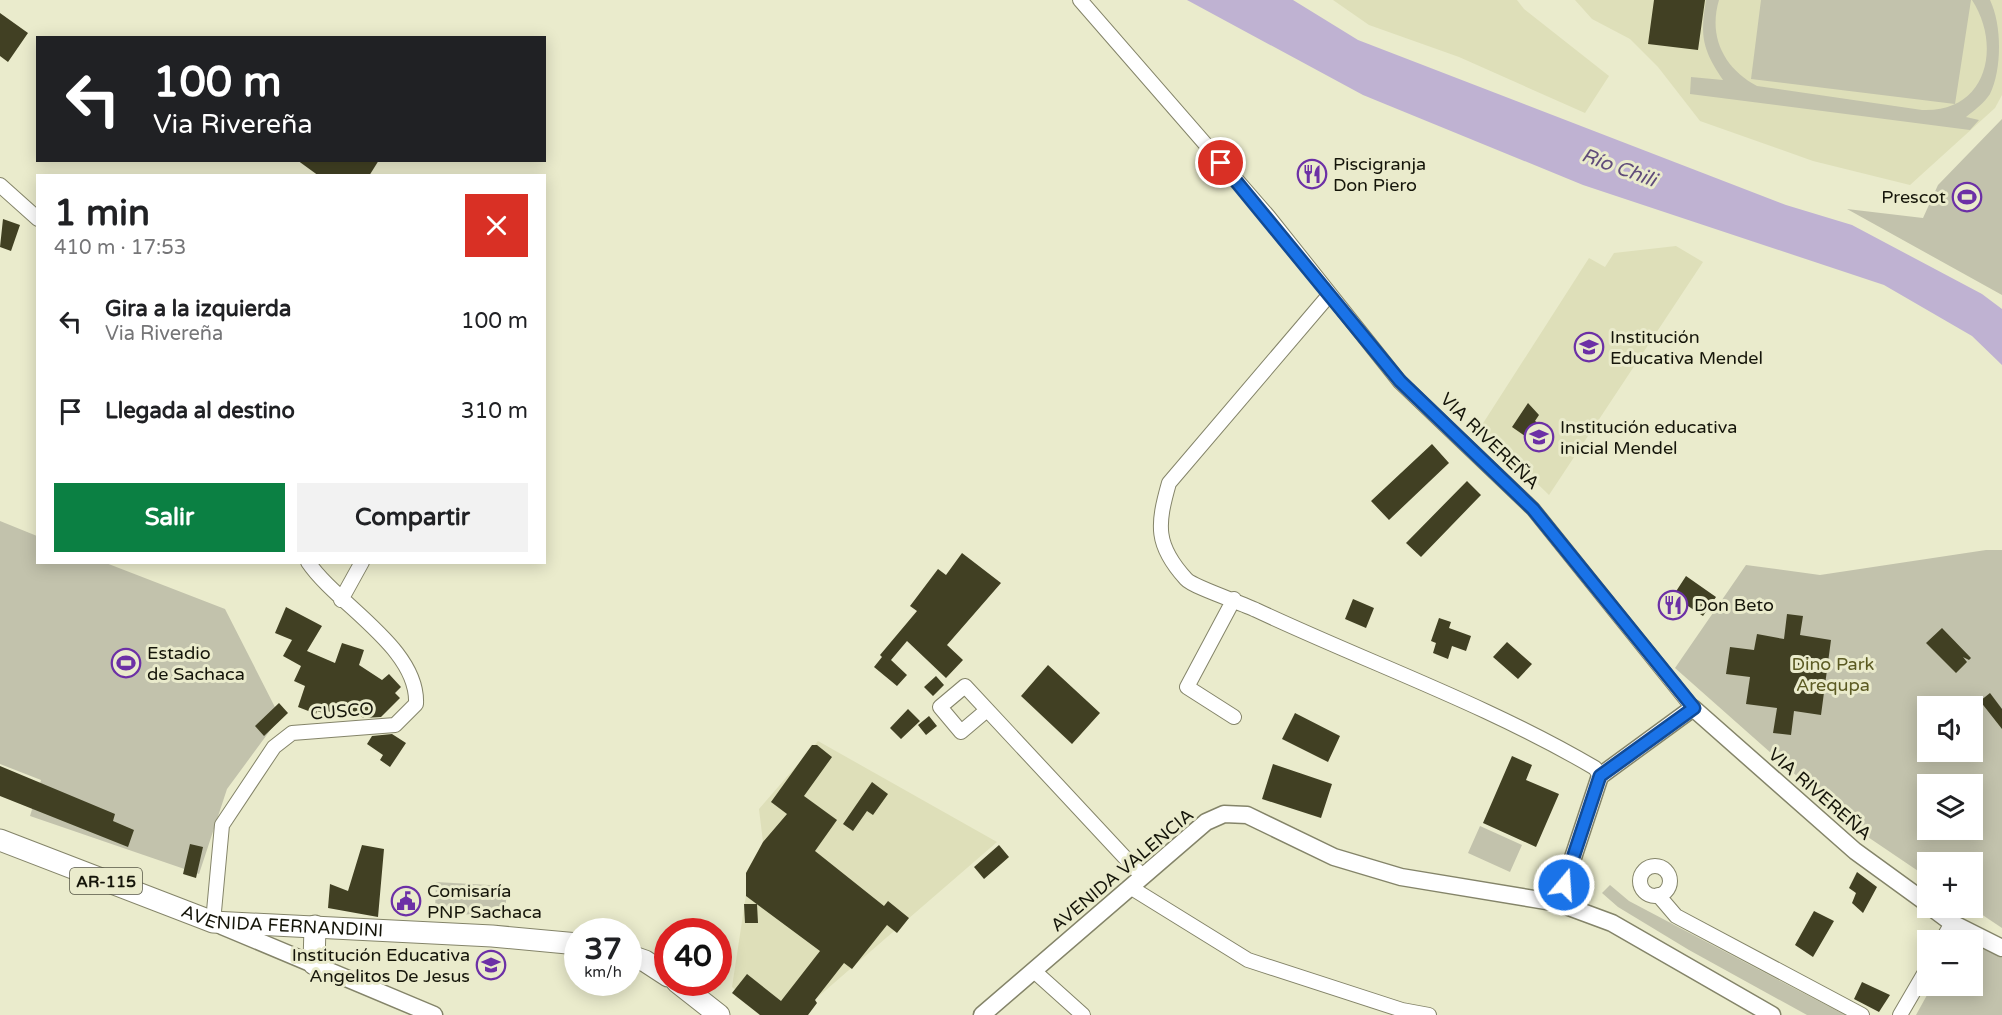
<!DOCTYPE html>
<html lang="es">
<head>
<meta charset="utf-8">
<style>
  body { margin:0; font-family:"Varela Round",sans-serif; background:#f2f2f2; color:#202124; height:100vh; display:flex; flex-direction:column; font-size:22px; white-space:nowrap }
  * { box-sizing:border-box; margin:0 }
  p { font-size:20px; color:#757577 }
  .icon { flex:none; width:33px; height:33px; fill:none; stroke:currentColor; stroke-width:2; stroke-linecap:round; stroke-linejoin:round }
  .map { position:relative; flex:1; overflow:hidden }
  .panel { position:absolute; left:36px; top:174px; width:510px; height:390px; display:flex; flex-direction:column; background:#fff; border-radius:0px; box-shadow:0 3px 15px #0003 }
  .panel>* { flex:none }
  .top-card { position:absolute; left:36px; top:36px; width:510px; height:126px; border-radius:0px; box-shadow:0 3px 15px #0003; background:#202124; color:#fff; overflow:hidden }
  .controls { position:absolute; left:1917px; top:696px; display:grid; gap:12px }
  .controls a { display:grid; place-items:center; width:66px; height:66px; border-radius:0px; background:#fff; box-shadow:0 3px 15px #0003; font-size:30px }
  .speed { position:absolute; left:564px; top:918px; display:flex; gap:12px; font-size:30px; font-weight:700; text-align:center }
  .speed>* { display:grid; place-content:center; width:78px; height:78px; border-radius:50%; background:#fff; box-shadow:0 3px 15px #0003; line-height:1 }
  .speed small { font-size:15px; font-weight:400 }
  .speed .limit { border:9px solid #d22; background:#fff; color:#111 }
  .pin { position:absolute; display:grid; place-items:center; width:51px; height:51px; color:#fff; margin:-26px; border:3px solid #fff; border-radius:50%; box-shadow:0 2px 6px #0007 }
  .me { position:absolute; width:66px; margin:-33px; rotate:18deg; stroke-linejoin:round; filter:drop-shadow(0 0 4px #0008) }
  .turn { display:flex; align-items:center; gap:21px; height:126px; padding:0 18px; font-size:27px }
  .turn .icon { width:78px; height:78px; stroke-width:2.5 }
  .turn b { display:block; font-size:42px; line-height:51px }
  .round { display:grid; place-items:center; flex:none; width:63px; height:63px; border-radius:0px; background:#f2f2f2 }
  .summary { display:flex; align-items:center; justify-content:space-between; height:102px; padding:0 18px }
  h1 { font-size:36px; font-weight:800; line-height:45px }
  .action { display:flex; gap:12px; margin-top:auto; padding:12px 18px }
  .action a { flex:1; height:69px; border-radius:0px; background:#0b8043; color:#fff; font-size:24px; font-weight:800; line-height:69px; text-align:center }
  .action a+a { background:#f2f2f2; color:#202124 }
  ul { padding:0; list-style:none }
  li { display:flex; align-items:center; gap:18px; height:90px; padding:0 18px }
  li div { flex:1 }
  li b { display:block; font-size:22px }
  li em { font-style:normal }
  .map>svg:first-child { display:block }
  .built { fill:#dedfb9 }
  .green { fill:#c2c2ac; fill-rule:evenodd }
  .water { fill:#bfb2d2 }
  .building { fill:#414023 }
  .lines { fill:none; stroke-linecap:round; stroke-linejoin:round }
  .minor-casing { stroke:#848469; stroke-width:16 }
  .tertiary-casing { stroke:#848469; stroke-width:19 }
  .primary-casing { stroke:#848469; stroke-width:23 }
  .minor { stroke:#fff; stroke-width:14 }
  .tertiary { stroke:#fff; stroke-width:16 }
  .primary { stroke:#fff; stroke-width:21 }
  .route-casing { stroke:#114b97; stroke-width:15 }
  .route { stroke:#1a73e8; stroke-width:10 }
  .labels { text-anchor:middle; stroke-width:6; stroke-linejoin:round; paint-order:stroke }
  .shield { fill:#eaebcc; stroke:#554; stroke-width:1.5 }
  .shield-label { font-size:16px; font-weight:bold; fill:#15150a }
  .poi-label { font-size:18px; fill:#15150a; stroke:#eaebcc; text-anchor:start }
  .street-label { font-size:18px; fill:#15150a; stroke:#eaebcc }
  .park-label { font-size:18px; fill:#5b5a22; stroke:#eaebcc }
  .water-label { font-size:20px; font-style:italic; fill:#604c7a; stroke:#eaebcc }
</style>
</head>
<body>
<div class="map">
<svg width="2002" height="1015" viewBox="0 0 2002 1015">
  <rect width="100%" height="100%" fill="#eaebcc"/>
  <path class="built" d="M1333,0H1517L1524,9L1609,76L1585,113L1459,57L1369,25Z
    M1575,0H2002V95L1995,108L1910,185L1813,161L1700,121L1658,67L1630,39L1592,19Z
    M1676,246L1703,262L1549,495L1480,428L1589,258L1605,267L1614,253Z
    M818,741L997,842L797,1015H766L732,987L746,895V873L763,842L759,809Z"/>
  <path class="green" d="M1706,0H1719C1708,37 1724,68 1757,86L1922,110C1987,113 2002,46 1972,0H1990C2002,25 2002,69 1990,94C1984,103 1975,110 1966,117L1979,120L1970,130L1690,94L1691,77L1723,80C1702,49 1700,36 1706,0Z
    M1761,0H1971L1955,104L1751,79Z
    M2002,119V295L1847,209L1923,218L1938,185Z
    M0,521L37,536L38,562L106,563L225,609L280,717L227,789L199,874L30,816L41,780L0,764Z
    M1986,550H2002V928L1972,908V862H1928L1927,877L1859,831L1675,668L1746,565L1820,575ZM1928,706H1972V752H1928ZM1928,784H1972V830H1928Z
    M1480,826L1522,845L1510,872L1468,853Z
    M436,882L507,886L505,916L435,913Z
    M1610,885L1629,901L1845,1015H1807L1689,950L1618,907L1602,893Z
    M1973,944L2002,958V1015H1916L1932,986H1972Z"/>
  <path class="water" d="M1187,0H1293L1358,40L1786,205L1852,225L1982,294L2002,309V365L1972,336L1884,285L1583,185L1363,95Z"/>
  <path class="building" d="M1654,0H1705L1698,50L1648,44Z
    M0,13L28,33L8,62L0,56Z
    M297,160H379L369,176H319Z
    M3,219L20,225L11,251L0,247Z
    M1528,403L1539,415L1535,421L1549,430L1548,447L1535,443L1512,427Z
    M1432,444L1449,463L1389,520L1371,501Z
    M1467,481L1481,495L1421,557L1406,543Z
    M962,553L1001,583L947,645L963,660L946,678L907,641L891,660L907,675L897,686L874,667L882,657L880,655L917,611L910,606L938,569L946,575Z
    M1686,576L1716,597L1703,616L1673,596Z
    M1353,599L1374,608L1366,628L1345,619Z
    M286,607L322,626L307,651L335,663L342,643L364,650L359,665L382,680L389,674L401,687L395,693L400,698L381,717L364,718L344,708L342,715L327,711L326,714L317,711L316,714L298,707L305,686L294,681L301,666L283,656L292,640L275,633Z
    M1787,614L1803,616L1800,635L1831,640L1821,715L1794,711L1791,735L1773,733L1777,708L1746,704L1750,677L1726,674L1730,647L1754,650L1757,634L1784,639Z
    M1439,618L1451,622L1449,628L1471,636L1466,651L1452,646L1448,659L1433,653L1436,643L1431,641Z
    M1942,628L1971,658L1969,660L1963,657L1967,662L1956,673L1926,643Z
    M1507,642L1532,664L1518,679L1493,657Z
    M1048,665L1100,713L1072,744L1021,696Z
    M936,676L944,685L933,696L924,687Z
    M1990,693L2002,709V729L1980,701Z
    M279,703L288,713L264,736L255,726Z
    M908,709L920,721L901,739L890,728Z
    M1295,713L1340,736L1328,762L1282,739Z
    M929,716L937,726L926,735L918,725Z
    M392,734L406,743L390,767L380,760L383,755L367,744L372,736Z
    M812,745H817L832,757L804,796L837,820L815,851L884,906L888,901L909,918L897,933L887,925L852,969L844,963L815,1000L817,1003L808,1015H760L732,993L747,974L781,1001L820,951L746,896V873L763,842L787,814L771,802Z
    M1512,756L1532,765L1526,780L1559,794L1536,847L1483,823Z
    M1273,764L1332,784L1321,818L1262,799Z
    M0,766L115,814L113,821L134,830L128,847L0,796Z
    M872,782L888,794L873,815L867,811L853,831L843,824Z
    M190,844L203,847L196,878L183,874Z
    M362,845L384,849L378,917L328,908L330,884L348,891Z
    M999,845L1009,857L984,879L974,867Z
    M1857,872L1877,887L1863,913L1852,903L1856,893L1849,888Z
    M744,904H757L758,923H745Z
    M1814,911L1834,921L1813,957L1795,945Z
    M1862,982L1890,995L1879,1012L1854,999Z"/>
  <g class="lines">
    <g class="minor-casing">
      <path id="minor" d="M1080,0L1268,216L1400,382L1533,509L1693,708
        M0,185L38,219
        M1330,294L1169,483C1157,525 1155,545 1186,579C1193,587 1242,603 1256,610C1369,663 1488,705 1595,768L1600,776
        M341,600L362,562
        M987,710L961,732L940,707L965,686L1143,877
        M1234,717L1187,687L1234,599
        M1640 881a15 15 0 1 1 30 0a15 15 0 1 1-30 0Z
        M1130,887L1248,960L1402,1010L1429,1015
        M1658,895L1676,916L1862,1015
        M213,922L222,825L274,747L292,733L395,725L416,704C419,648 337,605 308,562
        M1942,940L1952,923
        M1034,971L1083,1015
        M1900,1015L1928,967"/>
    </g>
    <g class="tertiary-casing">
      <path id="tertiary" d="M1558,903L1600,776L1693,708L1855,851L1928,904
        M1932,908L1952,923L2002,948
        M222,926L434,1015
        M982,1015L1206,822L1224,814L1247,815L1334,857L1401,877L1558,903L1612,923L1772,1015"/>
    </g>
    <g class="primary-casing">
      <g id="primary">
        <path id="s1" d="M0,840L213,922L492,936L578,944"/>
        <path d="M628,955L645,961L668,976"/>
        <path d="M314,964L315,926"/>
        <path d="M677,982L719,1015"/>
      </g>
    </g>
    <use href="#minor" class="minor"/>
    <use href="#tertiary" class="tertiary"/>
    <use href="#primary" class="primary"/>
  </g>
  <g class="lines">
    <g class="route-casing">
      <path id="route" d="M1221,163L1400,381L1533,509L1694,708L1600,776L1564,885"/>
    </g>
    <use href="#route" class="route"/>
  </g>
  <defs>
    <g id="restaurant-ring" transform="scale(1.5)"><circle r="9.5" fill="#eaebcc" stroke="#6c30a6" stroke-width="1.5"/><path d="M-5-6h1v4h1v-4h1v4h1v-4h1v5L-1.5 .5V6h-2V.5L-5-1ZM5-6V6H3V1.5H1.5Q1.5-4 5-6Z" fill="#6c30a6"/></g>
    <g id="stadium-ring" transform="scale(1.5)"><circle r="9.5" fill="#eaebcc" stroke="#6c30a6" stroke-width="1.5"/><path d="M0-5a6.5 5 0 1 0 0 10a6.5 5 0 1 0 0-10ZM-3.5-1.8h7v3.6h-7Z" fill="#6c30a6"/></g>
    <g id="school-ring" transform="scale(1.5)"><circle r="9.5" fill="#eaebcc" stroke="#6c30a6" stroke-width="1.5"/><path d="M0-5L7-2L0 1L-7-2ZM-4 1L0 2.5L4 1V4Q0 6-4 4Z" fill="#6c30a6"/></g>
    <g id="civic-ring" transform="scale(1.5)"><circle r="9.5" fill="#eaebcc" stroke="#6c30a6" stroke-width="1.5"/><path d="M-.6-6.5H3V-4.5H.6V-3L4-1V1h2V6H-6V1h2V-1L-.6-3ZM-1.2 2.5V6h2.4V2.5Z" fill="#6c30a6"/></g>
  </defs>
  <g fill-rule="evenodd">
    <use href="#restaurant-ring" x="1312" y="174"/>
    <use href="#stadium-ring" x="1967" y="197"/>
    <use href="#school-ring" x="1589" y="347"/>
    <use href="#school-ring" x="1539" y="437"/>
    <use href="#restaurant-ring" x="1673" y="605"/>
    <use href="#stadium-ring" x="126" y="663"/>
    <use href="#civic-ring" x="406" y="901"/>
    <use href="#school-ring" x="491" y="965"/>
  </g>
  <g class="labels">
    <rect class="shield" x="70" y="868" width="72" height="26" rx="4.5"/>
    <g class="shield-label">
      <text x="106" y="887">AR-115</text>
    </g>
    <g class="poi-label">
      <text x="1333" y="170">Piscigranja<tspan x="1333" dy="21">Don Piero</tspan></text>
      <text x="1946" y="203" text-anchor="end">Prescot</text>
      <text x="1610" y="343">Institución<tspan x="1610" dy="21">Educativa Mendel</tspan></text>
      <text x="1560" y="433">Institución educativa<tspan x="1560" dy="21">inicial Mendel</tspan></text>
      <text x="1694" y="611">Don Beto</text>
      <text x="147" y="659">Estadio<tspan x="147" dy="21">de Sachaca</tspan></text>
      <text x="427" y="897">Comisaría<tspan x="427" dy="21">PNP Sachaca</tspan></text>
      <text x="470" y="961" text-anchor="end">Institución Educativa<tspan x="470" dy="21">Angelitos De Jesus</tspan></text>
    </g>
    <g class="street-label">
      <text transform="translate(1490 441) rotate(44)" y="6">VIA RIVEREÑA</text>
      <text transform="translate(342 711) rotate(-5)" y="6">CUSCO</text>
      <text transform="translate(1820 794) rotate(41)" y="6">VIA RIVEREÑA</text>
      <text transform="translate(1122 870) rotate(-40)" y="6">AVENIDA VALENCIA</text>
      <text dy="6" stroke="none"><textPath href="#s1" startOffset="297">AVENIDA FERNANDINI</textPath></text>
    </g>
    <g class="park-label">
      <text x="1833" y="670">Dino Park<tspan x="1833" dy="21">Arequpa</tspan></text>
    </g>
    <g class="water-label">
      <text transform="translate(1619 167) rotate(20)" y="7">Río Chili</text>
    </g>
  </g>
</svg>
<div class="controls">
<a><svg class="icon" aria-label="sound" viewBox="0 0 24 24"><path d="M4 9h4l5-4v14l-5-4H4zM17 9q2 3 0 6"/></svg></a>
<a><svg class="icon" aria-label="layers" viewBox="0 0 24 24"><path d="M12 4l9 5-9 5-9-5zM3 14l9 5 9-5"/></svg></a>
<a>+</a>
<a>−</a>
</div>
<div class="speed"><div>37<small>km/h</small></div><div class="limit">40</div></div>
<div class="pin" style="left:1221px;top:163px;background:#d93025"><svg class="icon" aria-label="arrive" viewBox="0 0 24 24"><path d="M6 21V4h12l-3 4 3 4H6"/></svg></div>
<svg class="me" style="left:1564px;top:885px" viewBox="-20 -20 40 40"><circle r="17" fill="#1a73e8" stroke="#fff" stroke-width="3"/><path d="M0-11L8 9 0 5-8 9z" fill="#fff"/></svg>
<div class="top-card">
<div class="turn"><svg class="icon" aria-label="left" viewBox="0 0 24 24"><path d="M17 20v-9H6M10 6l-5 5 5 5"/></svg><div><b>100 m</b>Via Rivereña</div></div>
</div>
<section class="panel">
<div class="summary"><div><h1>1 min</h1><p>410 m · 17:53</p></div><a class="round" style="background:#d93025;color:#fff"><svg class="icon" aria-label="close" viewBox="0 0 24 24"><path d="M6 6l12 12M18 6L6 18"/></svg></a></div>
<ul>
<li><svg class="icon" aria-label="left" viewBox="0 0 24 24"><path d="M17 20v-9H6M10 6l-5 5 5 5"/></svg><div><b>Gira a la izquierda</b><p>Via Rivereña</p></div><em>100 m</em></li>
<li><svg class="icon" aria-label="arrive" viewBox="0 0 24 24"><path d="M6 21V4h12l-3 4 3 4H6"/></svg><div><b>Llegada al destino</b></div><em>310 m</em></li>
</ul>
<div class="action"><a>Salir</a><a>Compartir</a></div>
</section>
</div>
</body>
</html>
